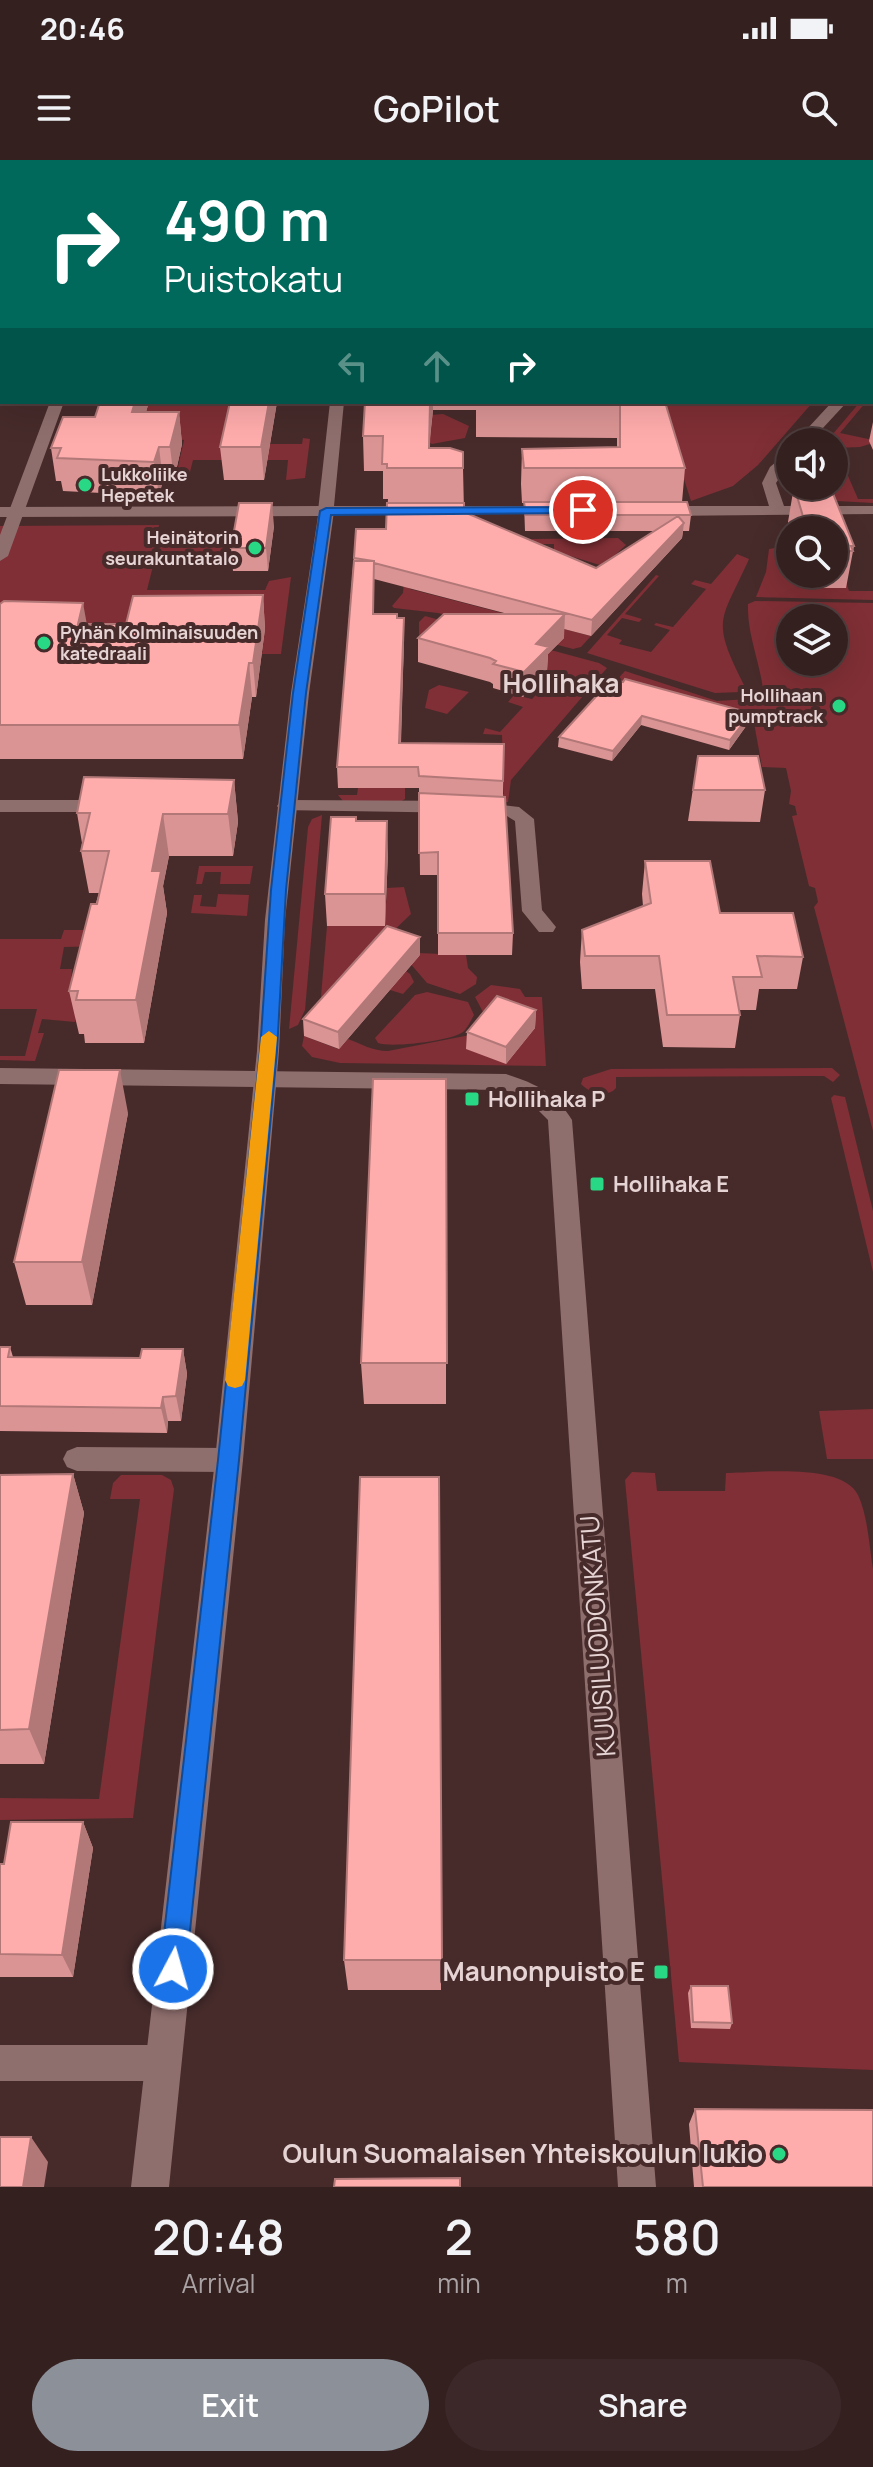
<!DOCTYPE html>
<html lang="en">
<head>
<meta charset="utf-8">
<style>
  body { margin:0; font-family:Manrope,sans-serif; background:#3d2829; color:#f1f3f6; height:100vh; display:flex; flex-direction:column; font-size:30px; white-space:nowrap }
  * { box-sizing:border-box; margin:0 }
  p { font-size:26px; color:#aaa3a5 }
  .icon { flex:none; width:44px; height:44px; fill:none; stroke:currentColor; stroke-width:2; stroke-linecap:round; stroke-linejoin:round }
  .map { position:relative; height:2027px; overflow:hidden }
  .drawer { display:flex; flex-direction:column; background:#352020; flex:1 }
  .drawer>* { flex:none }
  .guide { position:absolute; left:0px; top:0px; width:874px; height:244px; box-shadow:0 8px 32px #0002,0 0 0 2px #4f3e3e; background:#00695c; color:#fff; overflow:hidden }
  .fabs { position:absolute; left:776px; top:268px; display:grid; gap:16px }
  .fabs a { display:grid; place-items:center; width:72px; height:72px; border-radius:50%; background:#352020; box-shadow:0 8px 32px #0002,0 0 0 2px #4f3e3e; font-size:40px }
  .pin { position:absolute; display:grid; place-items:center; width:68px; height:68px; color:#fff; margin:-34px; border:4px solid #fff; border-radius:50%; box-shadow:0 2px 8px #0007 }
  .me { position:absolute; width:88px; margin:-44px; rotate:6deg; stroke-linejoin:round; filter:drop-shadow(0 0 6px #0008) }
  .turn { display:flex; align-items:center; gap:28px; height:168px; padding:0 32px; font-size:36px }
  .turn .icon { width:104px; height:104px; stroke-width:2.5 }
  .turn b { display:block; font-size:56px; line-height:68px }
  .lanes { display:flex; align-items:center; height:76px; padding:0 32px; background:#0003; justify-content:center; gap:40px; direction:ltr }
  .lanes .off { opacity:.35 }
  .eta { display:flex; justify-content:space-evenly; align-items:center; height:136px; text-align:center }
  .eta b { font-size:48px; font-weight:600; line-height:56px }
  .primary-button { display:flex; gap:16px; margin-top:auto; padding:16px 32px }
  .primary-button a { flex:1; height:92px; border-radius:48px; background:#8c9099; color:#fff; font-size:32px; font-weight:600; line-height:92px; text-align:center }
  .primary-button a+a { background:#3d2829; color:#f1f3f6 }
  .status { display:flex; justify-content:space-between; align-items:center; height:56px; padding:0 40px; background:#352020; direction:ltr }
  .status svg { height:22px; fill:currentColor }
  header { display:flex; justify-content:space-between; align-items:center; height:104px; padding:0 32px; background:#352020; font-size:36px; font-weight:600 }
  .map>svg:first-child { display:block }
  .green { fill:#7f2f35; fill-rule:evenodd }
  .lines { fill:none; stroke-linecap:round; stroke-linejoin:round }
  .minor { fill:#8f6f6e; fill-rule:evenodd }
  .secondary { fill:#8f6f6e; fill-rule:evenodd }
  .wall { fill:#db9494; fill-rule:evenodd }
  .shaded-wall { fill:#b27878 }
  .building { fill:#ffacac; stroke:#b27878; stroke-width:2 }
  .route { fill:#1a73e8; stroke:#114b97; stroke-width:2 }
  .slow { fill:#f59e0b }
  .poi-dot { fill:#28d885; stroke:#472b2b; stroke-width:3 }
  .labels { text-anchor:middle; stroke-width:8; stroke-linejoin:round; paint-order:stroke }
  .far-poi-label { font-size:18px; font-weight:bold; fill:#e6d3d3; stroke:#472b2b; text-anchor:start }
  .poi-label { font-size:22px; font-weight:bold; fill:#e6d3d3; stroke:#472b2b; text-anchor:start }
  .far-district-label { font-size:26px; font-weight:bold; fill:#e6d3d3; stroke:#472b2b }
  .near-street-label { font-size:26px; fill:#e6d3d3; stroke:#472b2b }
  .near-poi-label { font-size:26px; font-weight:bold; fill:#e6d3d3; stroke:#472b2b; text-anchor:end }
</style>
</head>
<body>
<div class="status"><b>20:46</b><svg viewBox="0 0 49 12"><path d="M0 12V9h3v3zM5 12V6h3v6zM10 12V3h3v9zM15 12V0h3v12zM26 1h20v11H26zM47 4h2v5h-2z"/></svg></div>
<header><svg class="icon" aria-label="menu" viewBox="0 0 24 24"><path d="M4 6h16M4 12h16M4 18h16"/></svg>GoPilot<svg class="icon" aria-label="search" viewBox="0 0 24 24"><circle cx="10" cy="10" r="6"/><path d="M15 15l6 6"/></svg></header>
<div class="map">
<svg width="873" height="2027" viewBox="0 0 873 2027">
  <rect width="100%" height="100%" fill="#472b2b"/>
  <path class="green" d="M149,242H231L222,284H302L303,278L310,279L305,318L286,320L288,300H193L190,312L176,316L184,280L140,274Z
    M659,242H813L758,305L733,326L691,341Z
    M860,242H866L840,273L873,280V283L860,287L836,288L858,339H873V343L801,339L793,334L792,326H834V282H826Z
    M443,254L469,266L465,278L432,284L415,275L430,274L431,255Z
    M159,365L155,386H226L221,407L153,406L147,430H265L269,421L291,417L281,494H262L265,469L0,479V366Z
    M618,378L626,385L603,406L554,391V384H533L532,379Z
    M781,387L785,400H782L784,406H790V414H834L841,407L849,431H873V440L756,437L766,412L769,389Z
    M737,394L749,399C721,462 710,458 744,525L741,532L715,533L587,493L656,415L659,416L625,454L642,459L639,462L622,458L607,475L622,480L619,484L651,492L670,470L654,465L656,463L673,467L706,429L691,424L695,420L711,424Z
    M404,421L410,429L591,476L581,487L573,489L438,453L394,448L392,446L403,433Z
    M755,441L873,443V971L814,747L818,742L815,728L809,726L792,656L797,655L795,646L789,644L791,631L786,608L762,607L754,563L613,524L625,511L717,541L764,538C762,506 747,477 748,444ZM790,458H834V502H790Z
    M425,456L599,503L607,508L511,620L508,642H490L485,635L504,634L502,575L483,574L485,568L500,572L523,547L508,542L514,535L491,529L532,539L545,525L419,477V462Z
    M439,525L469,532L447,554L425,548L429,530Z
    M405,623V639L400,642H344L338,635H357L358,628Z
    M322,655L305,850L298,865L289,869L308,667L312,659Z
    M199,706H253L250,724H220L221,712H205L202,724H196Z
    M404,727L411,754L384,780H373V786L410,814L414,822L403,834L390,830L319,860L327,766L385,760L387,728Z
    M218,734L249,735L247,756L191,753L194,735H202L200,746L216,747Z
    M64,770H110L107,786L64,787L60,809H72L71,822L83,824L75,862L42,859L38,873H44L35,901L0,900V896H25L37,849H0V779H61Z
    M418,793L466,795L468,808L477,817L476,824L460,834L427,823L409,802Z
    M491,825L520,829L525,837H542L546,906L340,903L312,897L302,886L304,876L338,889L348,879C362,884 372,891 388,891L470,875L483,852L475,837Z
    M427,832L468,842L474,855C471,860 468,868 463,872C451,881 391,888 378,883L375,878L415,835Z
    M832,908L840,915L833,922L824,916H807L616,917V928C608,938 589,933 581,924L583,918L611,909Z
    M834,935L845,937L873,1051V1112L831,938Z
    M873,1249V1299H827L819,1251Z
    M632,1312L655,1313L657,1331H725L726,1313C757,1313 842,1302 858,1335C868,1356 869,1386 873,1409V1910L679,1902L625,1320Z
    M121,1315H162L171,1320L174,1329L133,1658L0,1660V1638L99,1639L140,1339H110L113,1323Z"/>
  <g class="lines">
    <path class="minor" d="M477,0H488L476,2Z
      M869,0H873V6L872,2H868Z
      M0,114H2V122H0Z
      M872,220H873V228H872Z
      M50,242H64L8,396L0,401V375Z
      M330,242H344L334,346H555L562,350L555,354H321L318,351Z
      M832,242H847L810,282H795Z
      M790,290V302L776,323L784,346H873V354L659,356L651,351L659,346H769L762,323L770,307Z
      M0,640H110L120,646L110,652H0Z
      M287,640L471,641L519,647L534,659L542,750L556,767L553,772H539L522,751L515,661L507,656L471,653L280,650L277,646L280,642Z
      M0,908L506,914C535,923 556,933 572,960L656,2027H618L548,960L529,941L505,930L0,924Z
      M77,1287L229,1288L239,1292L243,1300L239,1308L229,1312L77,1311L67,1307L63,1299L67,1291Z
      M0,1885H163L176,1890L181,1903L176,1916L163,1921H0Z"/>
    <path class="secondary" d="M326,346L334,351L309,533L285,760L279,891L243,1300L169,2027H131L215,1300L257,891L265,760L291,533L318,356L0,357V347Z"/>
  </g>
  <path class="wall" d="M548,0H701V2H548Z
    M775,0H871L870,2H773Z
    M100,242H149L146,252H179L182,284L174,320H163L159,336L63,331L61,321H56L51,288L95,257Z
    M230,242H277L264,320H224L220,287Z
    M365,242H665L685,308L682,342L691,355L689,371H683L682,378L591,476L564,469V478L548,494L547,511L523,537L493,528V524L490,522L418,502V478L508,454L374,419V454L397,458L404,479L401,583L504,584L503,637L513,773L512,795H438V715H420L419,628H338L337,607L356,369H386L388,339H383V311H364L363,276ZM433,250H476V277L617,278V287L522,289L521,324L522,343H524L525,371H654L596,408L464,352L463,308L429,288Z
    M873,262V290L869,281Z
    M794,326L854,386L846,428H806L802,414H834V370H791L788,362Z
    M274,366L268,411H233L231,388Z
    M263,435L265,469L256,537H252L243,599H0V444L87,464H126Z
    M612,519L749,562L729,590L641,565L612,601L558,587L559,577Z
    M698,596L765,630L760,662L688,661Z
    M234,620L238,662L233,696H169L163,726L167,753L144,883H85L84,874H79L69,831L99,733H89L81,691L82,683L77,653Z
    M356,661L388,693L385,766H327L325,734Z
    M645,701L720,753L803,797L797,829H759L756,850H740V855L735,888L663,887L655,829H582L580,802L582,770L643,746L642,734Z
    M420,795L339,889L304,876L303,859Z
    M536,850L535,868L506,904L466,889L467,872Z
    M446,919V1244H364L361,1203Z
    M128,953L92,1145H26L14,1102Z
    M0,1187H10L13,1197L140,1198L183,1189L187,1214L181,1261H168L167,1273L0,1271Z
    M73,1314L84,1353L44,1604H0V1315Z
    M439,1317L441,1830H348L344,1800Z
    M83,1662L93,1688L73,1817H0V1704H4Z
    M691,1826L732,1863L730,1869L691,1868L688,1833Z
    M695,1949L873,2027H694L689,1964Z"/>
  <path class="shaded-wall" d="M2,201V241L0,246V206Z
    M135,242H149L136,285L132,252Z
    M269,242H277L264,320L261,287Z
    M430,242H433V250L429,284Z
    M179,252L182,284L174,320L170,287Z
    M159,287L163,320L159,336L154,302Z
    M272,343L274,366L268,411L266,388Z
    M684,363L682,378L591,476L592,460Z
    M263,435L265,469L256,537L253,503Z
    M83,443L89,476L78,464Z
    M565,454L564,478L548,494L547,511L523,537L524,512L536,484Z
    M404,458V479L400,604L399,583Z
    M249,503L252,537L243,599L239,565Z
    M751,553L749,562L729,590L730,580Z
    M642,556L641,565L612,601L613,591Z
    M234,620L238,662L233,696L228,654Z
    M163,654L169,696L163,726L167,753L144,883L136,840L152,711Z
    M387,661L388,693L385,766V734Z
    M420,777V795L339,889L338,872Z
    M536,850L535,868L506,904V887Z
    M120,910L128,953L92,1145L82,1102Z
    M183,1189L187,1214L181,1261L176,1236Z
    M163,1237L168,1261L167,1273L161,1248Z
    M73,1314L84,1353L44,1604L29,1569Z
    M83,1662L93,1688L73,1817L62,1795Z
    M31,1977L48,2002L44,2027H23Z"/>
  <path class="building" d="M71,0H131V2H70Z
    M247,0H278L277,2H247Z
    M552,0H645L646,2H552Z
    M775,0H843L840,2H773Z
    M2,126V201L0,206V130Z
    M100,242H135L132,252H179L170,287H159L154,302L57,298L61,288H51L63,257H95Z
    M230,242H269L261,287H220Z
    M365,242H430L429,288H450L463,292V308H387V304H382L383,276H363Z
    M477,242H665L685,308H524L522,289L620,287V244L477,243Z
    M794,326H830L854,386H851L853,391H834V370H807Z
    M524,342H687L691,355H526Z
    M239,343H272L266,388H231Z
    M387,343H464V352L596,408L678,356L684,363L592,460L374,403V401L354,398L356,369H386Z
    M354,401H374L373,454H397V458H404L399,583L504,584L503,621L419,616L418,607H337Z
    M263,435L253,503H249L239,565H0V444L4,441L83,443L78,464H126L133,436Z
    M444,454H565L536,484L549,487L524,512L493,504L496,501L490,498L418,478Z
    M612,519L623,522L625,519L751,553L730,580L642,556L613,591L559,577Z
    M698,596H758L765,630H693Z
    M84,617L234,620L228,654H163L152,711H161L136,840H76L78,831H69L91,744H97L109,691H81L90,653H77Z
    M419,633L505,637L513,773H438V692L419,693Z
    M331,657H356V661H387L385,734H325Z
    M645,701H710L720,753H793L803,797L757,796L762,817H733L740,855H667L659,796H585L582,770L651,743Z
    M387,766L420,777L338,872L303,859Z
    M497,836L536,850L506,887L467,872Z
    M59,910H120L82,1102H14Z
    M373,919H446L447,1203H361Z
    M0,1187H10L8,1197L140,1198L142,1189H183L176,1236L163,1237L161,1248L0,1246Z
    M73,1314L29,1569L0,1570V1315Z
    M360,1317H439L442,1800H344Z
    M11,1662H83L62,1795L0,1794V1704H4Z
    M691,1826H728L732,1863L693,1862Z
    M695,1949L873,1950V2027H703Z
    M0,1977H31L23,2027H0Z
    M460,2018V2027H334L335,2019Z"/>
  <path class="route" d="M583,347L589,350L587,353L331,355L306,533L286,730L277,891L239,1300L186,1809L183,1819L173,1823L164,1819L160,1809L218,1300L260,891L271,730L293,533L320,351L326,348Z"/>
  <path class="slow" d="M269,871L277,877L245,1220L242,1226L235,1228L228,1226L225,1220L261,877Z"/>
  <g class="poi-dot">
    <circle cx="85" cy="325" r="8"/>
    <circle cx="255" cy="388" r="8"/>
    <circle cx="44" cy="483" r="8"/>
    <circle cx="839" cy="546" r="8"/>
    <rect x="464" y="931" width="16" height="16" rx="4"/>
    <rect x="589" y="1016" width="16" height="16" rx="4"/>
    <rect x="653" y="1804" width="16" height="16" rx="4"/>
    <circle cx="779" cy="1994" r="8"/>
  </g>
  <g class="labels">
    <g class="far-poi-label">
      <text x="101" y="321">Lukkoliike<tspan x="101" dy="21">Hepetek</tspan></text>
      <text x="239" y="384" text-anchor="end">Heinätorin<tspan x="239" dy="21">seurakuntatalo</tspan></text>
      <text x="60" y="479">Pyhän Kolminaisuuden<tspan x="60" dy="21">katedraali</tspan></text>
      <text x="823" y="542" text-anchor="end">Hollihaan<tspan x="823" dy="21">pumptrack</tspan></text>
    </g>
    <g class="poi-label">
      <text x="488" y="947">Hollihaka P</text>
      <text x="613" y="1032">Hollihaka E</text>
    </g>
    <g class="far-district-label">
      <text x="561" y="533">Hollihaka</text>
    </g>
    <g class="near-street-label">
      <text transform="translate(598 1476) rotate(-94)" y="9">KUUSILUODONKATU</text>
    </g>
    <g class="near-poi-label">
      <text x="645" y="1821">Maunonpuisto E</text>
      <text x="763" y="2003">Oulun Suomalaisen Yhteiskoulun lukio</text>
    </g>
  </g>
</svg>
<div class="fabs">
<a><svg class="icon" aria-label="sound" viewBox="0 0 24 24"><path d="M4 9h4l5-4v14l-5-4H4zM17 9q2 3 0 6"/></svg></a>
<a><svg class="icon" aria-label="search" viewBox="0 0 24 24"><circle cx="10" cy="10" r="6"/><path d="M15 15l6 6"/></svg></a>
<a><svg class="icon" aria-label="layers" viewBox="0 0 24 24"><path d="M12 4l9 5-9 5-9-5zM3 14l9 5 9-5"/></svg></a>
</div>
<div class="pin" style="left:583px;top:350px;background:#d93025"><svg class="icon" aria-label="arrive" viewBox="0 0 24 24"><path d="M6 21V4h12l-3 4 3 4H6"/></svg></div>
<svg class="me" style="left:173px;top:1809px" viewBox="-20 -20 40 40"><circle r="17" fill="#1a73e8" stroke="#fff" stroke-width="3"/><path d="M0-11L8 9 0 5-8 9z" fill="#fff"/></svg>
<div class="guide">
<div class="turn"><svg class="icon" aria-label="right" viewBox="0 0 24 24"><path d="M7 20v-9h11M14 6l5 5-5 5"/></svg><div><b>490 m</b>Puistokatu</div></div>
<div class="lanes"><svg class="icon off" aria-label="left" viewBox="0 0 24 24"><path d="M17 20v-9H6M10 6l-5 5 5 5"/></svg><svg class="icon off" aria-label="ahead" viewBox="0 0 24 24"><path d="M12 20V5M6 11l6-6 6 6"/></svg><svg class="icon" aria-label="right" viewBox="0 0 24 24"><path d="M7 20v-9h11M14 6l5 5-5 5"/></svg></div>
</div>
</div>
<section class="drawer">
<div class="eta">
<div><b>20:48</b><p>Arrival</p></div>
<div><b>2</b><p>min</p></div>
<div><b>580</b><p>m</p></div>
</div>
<div class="primary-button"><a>Exit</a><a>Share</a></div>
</section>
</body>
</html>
